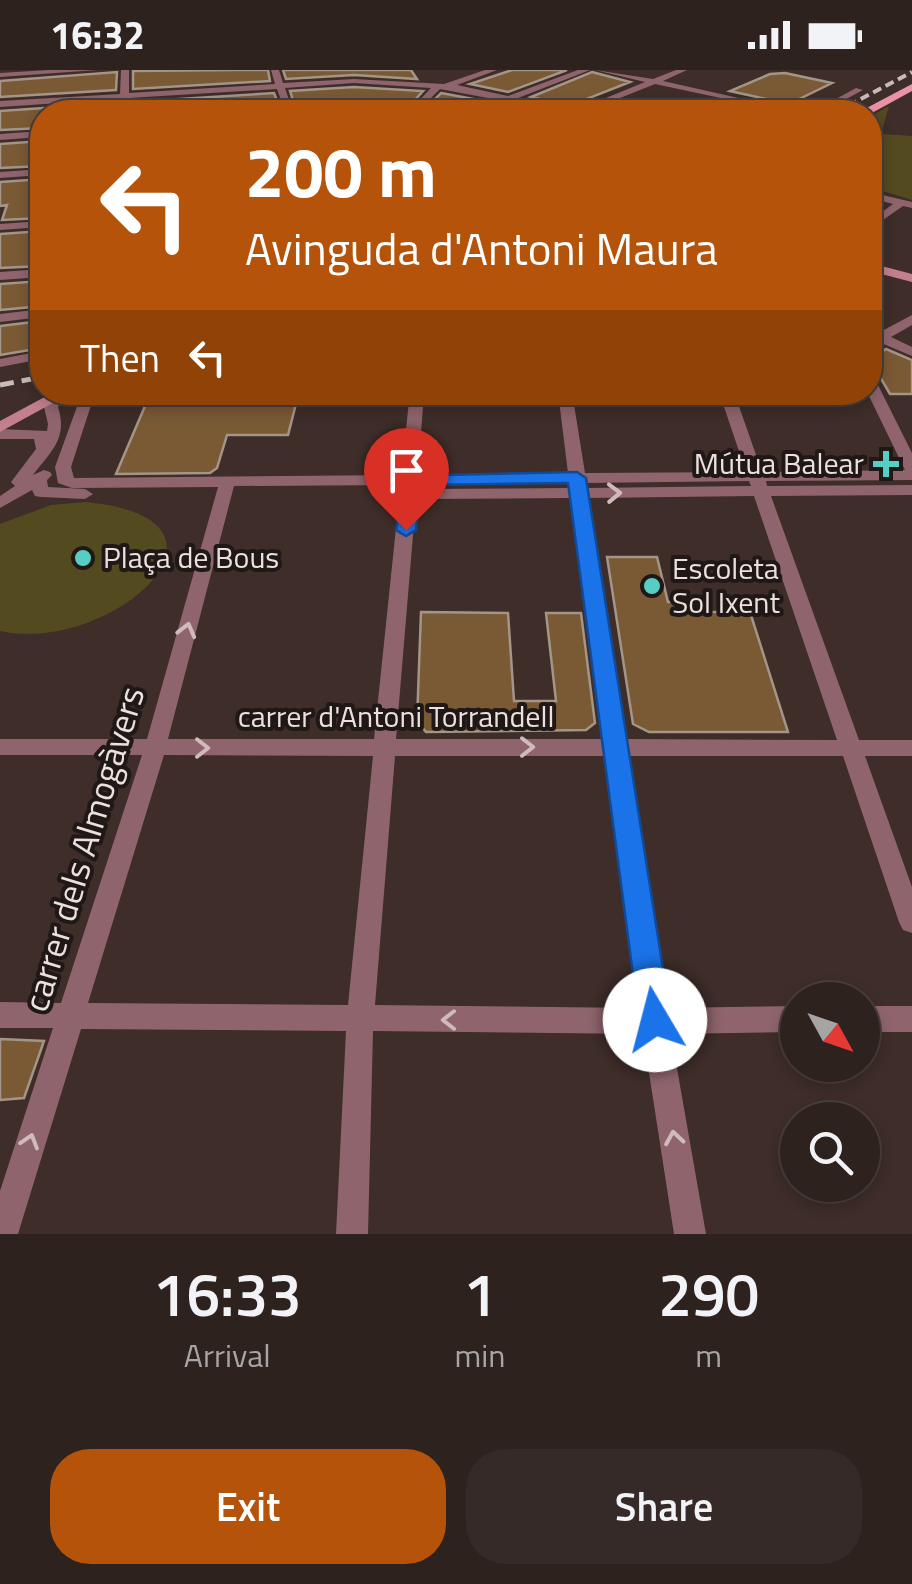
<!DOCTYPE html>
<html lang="en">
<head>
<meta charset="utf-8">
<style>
  body { margin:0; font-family:"Titillium Web",sans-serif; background:#362a28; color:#f1f3f6; height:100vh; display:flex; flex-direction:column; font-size:38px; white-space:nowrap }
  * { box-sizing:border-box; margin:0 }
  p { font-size:32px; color:#a7a4a4 }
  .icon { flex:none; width:55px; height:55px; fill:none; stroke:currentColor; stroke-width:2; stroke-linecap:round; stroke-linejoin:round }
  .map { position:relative; height:1164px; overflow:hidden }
  .side { display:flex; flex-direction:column; background:#2e221f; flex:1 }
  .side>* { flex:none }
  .guide { position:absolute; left:30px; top:30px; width:852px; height:305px; border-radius:40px; box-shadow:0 5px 15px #0003,0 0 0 2px #493f3d; background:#b45309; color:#fff; overflow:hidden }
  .needle { width:65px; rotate:130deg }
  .fabs { position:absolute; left:780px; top:912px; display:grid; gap:20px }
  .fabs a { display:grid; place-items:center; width:100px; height:100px; border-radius:50%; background:#2e221f; box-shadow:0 5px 15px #0003,0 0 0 2px #493f3d; font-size:50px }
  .pin { position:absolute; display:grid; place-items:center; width:85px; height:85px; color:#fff; margin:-102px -42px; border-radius:50% 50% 50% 0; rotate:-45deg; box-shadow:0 0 10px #0007 }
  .pin .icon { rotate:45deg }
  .me { position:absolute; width:110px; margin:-55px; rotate:352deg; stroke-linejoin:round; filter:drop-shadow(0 0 8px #0008) }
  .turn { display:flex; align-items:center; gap:35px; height:210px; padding:0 50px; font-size:45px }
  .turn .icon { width:130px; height:130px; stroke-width:2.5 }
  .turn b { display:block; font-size:70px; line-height:85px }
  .then { display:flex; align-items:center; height:95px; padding:0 50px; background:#0003; gap:20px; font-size:38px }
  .eta { display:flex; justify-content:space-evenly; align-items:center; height:170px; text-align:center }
  .eta b { font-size:60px; font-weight:600; line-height:70px }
  .cta { display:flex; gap:20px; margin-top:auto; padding:20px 50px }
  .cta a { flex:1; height:115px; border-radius:40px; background:#b45309; color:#fff; font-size:40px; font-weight:600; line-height:115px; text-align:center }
  .cta a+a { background:#362a28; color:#f1f3f6 }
  .status { display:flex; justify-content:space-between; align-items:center; height:70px; padding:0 50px; background:#2e221f; direction:ltr }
  .status svg { height:28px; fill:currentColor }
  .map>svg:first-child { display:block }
  .green { fill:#544a20 }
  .building { fill:#7a5935; stroke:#a39587; stroke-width:2.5 }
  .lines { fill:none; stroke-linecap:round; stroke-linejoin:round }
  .street-tunnel { stroke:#584844; stroke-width:14; stroke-dasharray:14 8; stroke-linecap:butt }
  .street { fill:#8f646d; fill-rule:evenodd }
  .secondary { fill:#c37f8d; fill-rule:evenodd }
  .primary { fill:#eb93a6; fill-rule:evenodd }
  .rail-far1 { stroke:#c8bcb8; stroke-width:4; stroke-dasharray:9 5; stroke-linecap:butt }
  .rail { stroke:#c8bcb8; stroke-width:5; stroke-dasharray:14 8; stroke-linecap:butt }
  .oneway { stroke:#cfbbbb }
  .route { fill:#1a73e8; stroke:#114b97; stroke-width:2.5 }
  .poi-dot { fill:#56cec4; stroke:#1f1816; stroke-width:4 }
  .labels { text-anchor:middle; stroke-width:8; stroke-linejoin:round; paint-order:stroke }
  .poi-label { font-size:30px; fill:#ebe0dc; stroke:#1f1816; text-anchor:start }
  .street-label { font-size:30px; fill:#ebe0dc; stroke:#1f1816 }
  .near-street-label { font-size:35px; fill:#ebe0dc; stroke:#1f1816 }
</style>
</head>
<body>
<div class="status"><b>16:32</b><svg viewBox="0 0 49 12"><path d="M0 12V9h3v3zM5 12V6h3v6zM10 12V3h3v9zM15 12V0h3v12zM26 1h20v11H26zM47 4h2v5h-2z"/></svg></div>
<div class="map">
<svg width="912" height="1164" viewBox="0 0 912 1164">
  <rect width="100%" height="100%" fill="#3e2d29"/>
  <path class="green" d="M889,36L881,64L912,66V130L870,117V47Z
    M86,432C262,449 112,585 0,561V454L51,435Z"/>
  <path class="building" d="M233,0H268L270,11L133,19V1Z
    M283,0H411L417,9L354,5L286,9Z
    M512,0H567L508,22L470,14Z
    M117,2L116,20L0,27V11Z
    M592,2L630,12L569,36L531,27Z
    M785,3L832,13L789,34L730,21L770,4Z
    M354,17L423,21L404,42L296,40L290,21Z
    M274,23L281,41L273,42H207L205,32L164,35L166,41L160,42H132V32Z
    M441,23L544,42H422Z
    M116,33V42H42V58L0,60V41Z
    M42,71V96L0,98V74Z
    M42,109V148L2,150L7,135L0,136V112Z
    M42,161V196L0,198V164Z
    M42,211V236L0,240V214Z
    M42,251V278L0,285V256Z
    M886,279L912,290V324H890L870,290Z
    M151,322H299L288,365H227L217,398L210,403L116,404Z
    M607,487H657L668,532H687L701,542H750L788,662H649L633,654Z
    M421,542L508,543L514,631H556L546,543H581L595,653L586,660L426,662L417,651Z
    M0,969L44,971L24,1028L0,1030Z"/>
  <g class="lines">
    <path class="street-tunnel" d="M78,327L80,322"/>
    <path class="street" d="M48,0H97L0,7V3Z
      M121,0H129V23L275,14L271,0H279L283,13L354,9L444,14L485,0H497L457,15L508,26L578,0H590L518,28L574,41L645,12L595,0L653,9L676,0H687L663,11L800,42H786L655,14L585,42H561L440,19L417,42H408L431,18L354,13L285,18L293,42H285L277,19L129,28L128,42H120V29L0,37V31L120,24Z
      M856,18L863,20L822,42H812Z
      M42,61V67L0,70V64Z
      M42,99V105L0,108V102Z
      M870,122L912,132V138L903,136L870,159V151L893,134L870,128Z
      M42,151V157L0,160V154Z
      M42,199V207L0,210V202Z
      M42,239V247L0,252V244Z
      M912,245V255L891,267L912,277V286L881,273L870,278V261L880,262Z
      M42,281V289L0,297V289Z
      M870,309L877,313L912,383V410L766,411L767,416L912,415V425L771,426L859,670H912V686H865L912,817V863L903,860L899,852L843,686H628L667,938L798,936V962L671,964L706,1164H674L643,964L373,961L368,1164H336L346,961L81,959L18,1164H0V1121L53,958H0V932L61,933L142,685H0V669H147L218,417L72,418L58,413L55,397L82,323H92L94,326L71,397L74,408L401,405L410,322H424L418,405L568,403L558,322H572L585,403L746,402L719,322H734L762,402L905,400L867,322H870ZM749,411L751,416L587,418L586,413ZM570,413V418L417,419V415ZM400,415V419L391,424L399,429L374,669H168L234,416ZM754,426L837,670L626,669L589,428ZM572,428L604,669H396L416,429ZM164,685L373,686L348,935L88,933ZM395,686H606L639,938L375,935Z
      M55,325L62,329L58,337C68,369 51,381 33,405L44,400L50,402L52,405L47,410L48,417L85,419L93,424L85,429L41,427L35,426L32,420L0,438V426L15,416L11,412L36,379L34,369H0V359L47,361L48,354L44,337L50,326Z
      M862,936H912V962H862Z"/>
    <path class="secondary" d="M870,193L912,204V212L870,201Z
      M54,322H73L0,362V351Z"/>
    <path class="primary" d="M912,14V21L870,44L859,42Z"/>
    <path class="rail-far1" d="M836,42L912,2"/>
    <path class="rail" d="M0,315L42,307"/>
  </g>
  <defs><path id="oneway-chevron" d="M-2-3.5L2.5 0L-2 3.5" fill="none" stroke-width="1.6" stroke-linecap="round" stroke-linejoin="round" transform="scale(2.5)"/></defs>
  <g class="oneway">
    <use href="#oneway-chevron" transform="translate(614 423) rotate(-1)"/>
    <use href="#oneway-chevron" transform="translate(187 560) rotate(-75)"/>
    <use href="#oneway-chevron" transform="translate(527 677)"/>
    <use href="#oneway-chevron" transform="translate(202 678)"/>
    <use href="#oneway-chevron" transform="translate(449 950) rotate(180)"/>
    <use href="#oneway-chevron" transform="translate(674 1068) rotate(-99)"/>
    <use href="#oneway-chevron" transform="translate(30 1071) rotate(-73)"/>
  </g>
  <path class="route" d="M577,402L586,408L671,950L666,961L655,965L644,961L639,950L568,413L421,415L416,460L406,466L396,460L405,406Z"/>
  <g class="poi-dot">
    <path d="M881 379h10v10h10v10h-10v10h-10v-10h-10v-10h10z"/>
    <circle cx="83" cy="488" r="10"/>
    <circle cx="652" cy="516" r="10"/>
  </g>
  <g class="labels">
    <g class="poi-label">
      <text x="864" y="404" text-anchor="end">Mútua Balear</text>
      <text x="103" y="498">Plaça de Bous</text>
      <text x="672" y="509">Escoleta<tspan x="672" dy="34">Sol Ixent</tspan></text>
    </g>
    <g class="street-label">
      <text x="396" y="657">carrer d'Antoni Torrandell</text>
    </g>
    <g class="near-street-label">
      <text transform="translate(84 779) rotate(-73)" y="12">carrer dels Almogàvers</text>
    </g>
  </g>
</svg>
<div class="fabs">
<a><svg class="needle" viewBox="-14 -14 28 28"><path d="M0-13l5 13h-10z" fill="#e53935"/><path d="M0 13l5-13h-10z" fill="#a7a4a4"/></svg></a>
<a><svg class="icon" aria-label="search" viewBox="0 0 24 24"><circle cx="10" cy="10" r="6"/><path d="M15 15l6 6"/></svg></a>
</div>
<div class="pin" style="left:406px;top:460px;background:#d93025"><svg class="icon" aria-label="arrive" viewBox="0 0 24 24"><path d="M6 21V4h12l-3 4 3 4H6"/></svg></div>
<svg class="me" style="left:655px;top:950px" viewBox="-20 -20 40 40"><circle r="19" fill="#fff"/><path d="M0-13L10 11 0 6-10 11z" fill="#1a73e8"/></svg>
<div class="guide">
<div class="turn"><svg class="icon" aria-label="left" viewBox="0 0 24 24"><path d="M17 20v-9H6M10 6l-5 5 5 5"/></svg><div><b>200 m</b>Avinguda d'Antoni Maura</div></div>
<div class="then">Then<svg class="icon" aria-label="left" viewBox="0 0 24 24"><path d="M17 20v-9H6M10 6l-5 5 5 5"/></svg></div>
</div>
</div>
<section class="side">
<div class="eta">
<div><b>16:33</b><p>Arrival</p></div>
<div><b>1</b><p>min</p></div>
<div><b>290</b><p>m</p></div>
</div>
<div class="cta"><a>Exit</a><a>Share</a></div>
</section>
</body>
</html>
